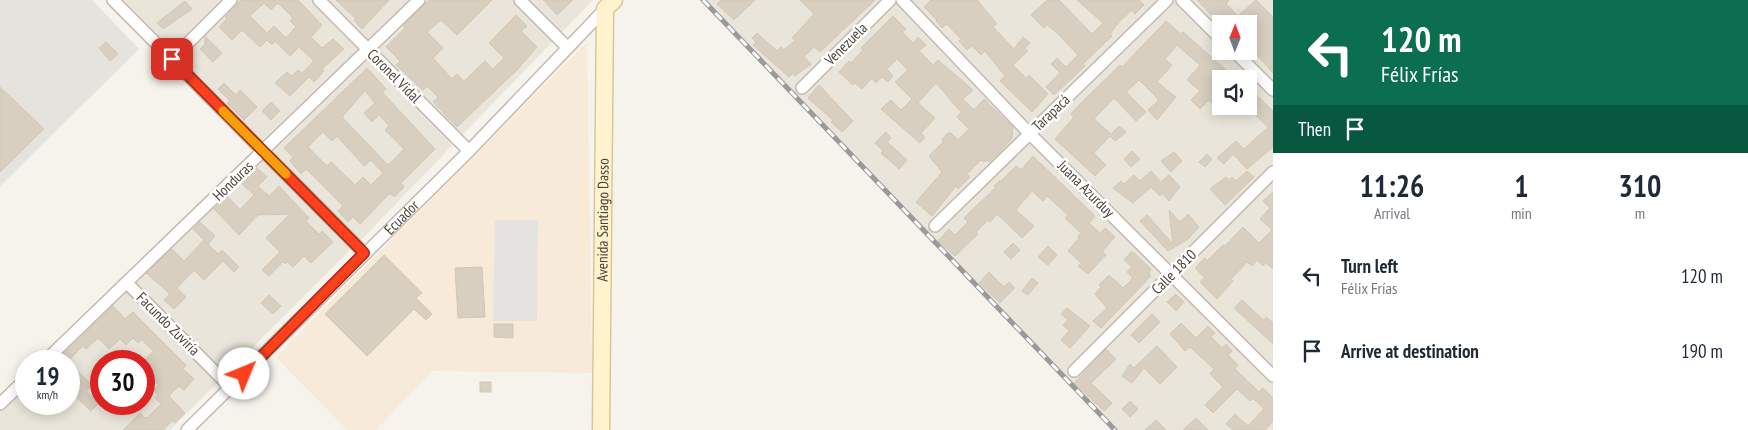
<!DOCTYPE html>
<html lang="en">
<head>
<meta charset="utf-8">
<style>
  body { margin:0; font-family:"PT Sans Narrow",sans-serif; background:#f6f6f7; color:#1f2937; height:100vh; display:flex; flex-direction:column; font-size:19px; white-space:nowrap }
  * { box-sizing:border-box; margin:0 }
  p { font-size:16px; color:#747a83 }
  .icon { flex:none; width:28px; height:28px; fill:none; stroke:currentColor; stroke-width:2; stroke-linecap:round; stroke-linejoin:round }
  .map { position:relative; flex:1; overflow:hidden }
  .panel { display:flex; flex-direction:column; background:#fff; width:475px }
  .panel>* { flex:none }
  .banner { background:#0b6e4f; color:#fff; overflow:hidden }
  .needle { width:32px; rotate:1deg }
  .tools { position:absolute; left:1212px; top:15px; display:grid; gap:10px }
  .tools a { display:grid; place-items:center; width:45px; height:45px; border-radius:0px; background:#fff; box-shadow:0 2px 12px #0003; font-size:25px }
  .speed { position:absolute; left:15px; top:350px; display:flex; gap:10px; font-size:25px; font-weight:700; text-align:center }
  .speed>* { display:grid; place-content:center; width:65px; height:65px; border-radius:50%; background:#fff; box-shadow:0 2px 12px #0003; line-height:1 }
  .speed small { font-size:12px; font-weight:400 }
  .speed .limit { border:8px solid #d22; background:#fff; color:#111 }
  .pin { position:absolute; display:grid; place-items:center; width:42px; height:42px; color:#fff; margin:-21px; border-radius:10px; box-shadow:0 2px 8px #0006 }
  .me { position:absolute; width:55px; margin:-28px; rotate:45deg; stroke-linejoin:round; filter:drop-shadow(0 0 4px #0008) }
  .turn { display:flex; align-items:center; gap:18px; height:105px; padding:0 25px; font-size:22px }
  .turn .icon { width:65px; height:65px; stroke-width:2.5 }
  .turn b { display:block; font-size:35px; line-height:42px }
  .then { display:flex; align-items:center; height:48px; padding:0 25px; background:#0003; gap:10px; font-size:19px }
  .eta { display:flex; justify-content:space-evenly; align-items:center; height:85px; text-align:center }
  .eta b { font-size:30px; font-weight:700; line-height:35px }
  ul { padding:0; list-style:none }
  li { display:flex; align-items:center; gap:15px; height:75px; padding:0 25px }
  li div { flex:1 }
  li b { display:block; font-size:19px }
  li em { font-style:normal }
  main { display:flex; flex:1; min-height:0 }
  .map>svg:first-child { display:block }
  .residential { fill:#eae5da; fill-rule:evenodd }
  .commercial { fill:#f7ead8 }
  .industrial { fill:#e6e2dd }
  .parking { fill:#e5e3e0 }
  .building { fill:#d8cfc1; stroke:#d3c7b4; fill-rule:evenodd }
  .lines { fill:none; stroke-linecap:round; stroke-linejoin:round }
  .minor-casing { stroke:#c2bbae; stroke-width:14 }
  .secondary-casing { stroke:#d6c79b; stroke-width:19 }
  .minor { stroke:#fff; stroke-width:11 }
  .secondary { stroke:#fff3cd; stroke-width:16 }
  .rail-casing { stroke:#9a9a9a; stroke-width:5 }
  .rail { stroke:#fff; stroke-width:3; stroke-dasharray:9; stroke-linecap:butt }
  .route-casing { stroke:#a42913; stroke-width:12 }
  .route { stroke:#fc3f1d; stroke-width:9 }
  .slow { stroke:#f59e0b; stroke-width:9 }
  .labels { text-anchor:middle; stroke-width:5; stroke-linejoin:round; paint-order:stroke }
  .street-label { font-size:15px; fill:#4b4439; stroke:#fff }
</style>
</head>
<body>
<main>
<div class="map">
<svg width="1273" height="430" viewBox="0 0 1273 430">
  <rect width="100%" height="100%" fill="#f6f3ec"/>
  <path class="residential" d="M120,0H593L359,242Z
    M706,0H1273V430H1117ZM1221,24H1249V51H1221ZM1221,79H1249V106H1221Z
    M258,151L354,246L170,430H0V408L26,382V404H69V361H47ZM101,361H144V404H101Z"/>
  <path class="commercial" d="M587,42L592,373L432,371L376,430H347L276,357Z"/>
  <path class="industrial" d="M0,0H92L139,49L0,186Z"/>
  <path class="parking" d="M495,220H538L537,321H493Z"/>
  <path class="building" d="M241,0H298L322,25L311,37L322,48L333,39L344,49L322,69L324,71L314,82L309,77L290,96L275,83L287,72L292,76L298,70L302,73L314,61L299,47L290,56L275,41L272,45L267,40L260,47L242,30L232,40L219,27L227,19L225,17ZM264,3L271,10L278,3L293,18L290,21L296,27L286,38L274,26L267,33L250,16Z
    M336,0H389L362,29L354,20L356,19Z
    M429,0H492L457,35L441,20L427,32L443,48L433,58L452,79L457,74L464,81L485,61L493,69L504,58L489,43L516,15L527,26L521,31L537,47L518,69L457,127L433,102L438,97L427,86L423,90L396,65L400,61L386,47L405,28L403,26Z
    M543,0H573L557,15Z
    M721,0H755L734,20L717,4Z
    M800,0H875L820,52L814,47L804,57L811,64L795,76L793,73L789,77L753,45L756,42L752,38L757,33L777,51L781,47L784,50L795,40L792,38L814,14Z
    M931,0H977L997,24L993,27L1014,49L1023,37L1030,43L1025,48L1028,51L1013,65L1026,78L1029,75L1048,94L1032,112L1000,81L1005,76L985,51L981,55L972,46L967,50L959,41L961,39L947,24L942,28L936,21L937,20L924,7Z
    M1047,0H1059L1092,34L1103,23L1077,0H1139L1144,5L1135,14L1132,10L1120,21L1110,34L1112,36L1083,64L1085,66L1054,95L1046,87L1060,73L1051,64L1057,58L1066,67L1078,55L1058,34L1047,25L1044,28L1031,15Z
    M1197,0H1229L1226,4L1238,16L1256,0L1273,17V73L1256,54L1255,56L1249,50V24H1220Z
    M185,1L192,9L163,29L157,23Z
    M893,16L906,29L902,32L913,43L918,37L926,45L919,51L933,65L938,60L973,90L963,99L974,110L984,99L1013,127L1012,138L998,154L989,162L987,160L984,162L981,160L967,174L970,177L958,189L956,186L932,216L916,202L942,172L929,156L943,142L942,139L948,133H951L958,140L969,129L957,117L961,112L936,83L918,103L935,118L921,133L925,137L920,143L881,109L891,100L901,110L912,99L895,82L908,70L897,59L887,69L893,76L888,82L882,77L876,83L872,78L862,89L855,83L853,85L839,72L849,61L851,63L863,50L861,48Z
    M1166,21L1181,34L1183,32L1236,79H1221V113L1209,100L1200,109L1191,100L1200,91L1187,80L1200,65L1177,45L1165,59L1172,65L1157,82L1176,97L1157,120L1148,110L1159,100L1139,80L1126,92L1146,112L1136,121L1114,98L1094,119L1111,134L1119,126L1126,132L1115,141L1110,136L1094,153L1106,165L1095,176L1055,139L1074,117L1071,114L1079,105L1120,65L1122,67Z
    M205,36L222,53L213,62L200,49L205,44Z
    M106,42L118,54L110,61L99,48Z
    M367,68L386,89L382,92L435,149L401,183L404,187L394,197L390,193L360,224L353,217L348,222L338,211L343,206L306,169L301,174L290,161L293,157L284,148ZM365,91L375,103L364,113L372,122L379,115L389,126L385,130L404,149L388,165L342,117ZM323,132L332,141L337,136L364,166L371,160L383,173L371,185L363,177L355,185L331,162L327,166L308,147Z
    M224,83L236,95L240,90L257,107L244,120L227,103L230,101L218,89Z
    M819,85L853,121L842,132L831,122L833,120L808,98Z
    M0,87L44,129L0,172Z
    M1249,88L1273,111V147L1247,169L1233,154L1224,164L1217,158L1236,141L1244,149L1268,127L1249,109Z
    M271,102L280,111L271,120L262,111Z
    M886,132L891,138L887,142L907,160L899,169L881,153L883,151L875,143Z
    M1132,151L1140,159L1131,167L1124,159Z
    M1174,152L1182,161L1171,172L1161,161Z
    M1207,154L1212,159L1205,167L1199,162Z
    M1033,156L1095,216L1089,223L1100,233L1105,228L1115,237L1102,252L1106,255L1088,274L1078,266L1081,263L1068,251L1079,238L1078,236L1081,233L1065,218L1068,215L1047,196L1043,201L1032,191L1016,210L1034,226L1022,238L997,214L990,222L988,220L976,232L978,234L955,256L938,241L949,229L955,235L968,222L964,218L996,187L994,186L1000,180L1001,181L1016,166L1021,170Z
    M256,167L267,177L258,186L269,196L279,186L309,218L306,221L319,234L322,231L333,242L311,263L304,256L293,267L287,262L285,264L283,262L269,276L262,270L280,252L266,238L290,214L258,215L239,235L214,209L227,196L240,209L254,195L241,183Z
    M1151,171L1161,182L1169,175L1180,187L1169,201L1162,193L1160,196L1151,187L1133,203L1113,188L1121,181L1124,184L1134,175L1140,181Z
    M1247,171L1254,177L1225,205L1210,189L1226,177L1229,180L1232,177L1236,181Z
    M1273,192V269L1266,263L1263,266L1257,260L1252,266L1247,262L1231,279L1233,281L1217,299L1200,282L1205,278L1195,268L1205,258L1207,261L1223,245L1225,246L1243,227L1259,243L1272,230L1260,219L1270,208L1263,201Z
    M1169,210L1180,222L1188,214L1199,227L1188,239L1168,251L1140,221L1147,215L1173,244Z
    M200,222L215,236L208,244L193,229Z
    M204,240L218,254L222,250L239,267L234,272L223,261L204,280L194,270L177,288L186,297L174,309L164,300L170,294L146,273L172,249L184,261Z
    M1013,243L1020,250L1011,259L1004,252Z
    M1048,246L1057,255L1048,265L1038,257Z
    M1132,251L1151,269L1149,274L1151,276L1101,328L1093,321L1107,308L1095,294L1101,287L1099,285L1109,275L1123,288L1133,278L1127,272L1132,267L1124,260Z
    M384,255L422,293L416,298L432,314L426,320L414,309L367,356L325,314Z
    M482,267L485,317L458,318L455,268Z
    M989,272L1004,287L1009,282L1015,288L1000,303L979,283Z
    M1032,278L1038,283L1028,295L1022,291Z
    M1176,294L1184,302L1176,311L1167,302Z
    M269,295L281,306L273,314L261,303Z
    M1242,300L1260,317L1264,320L1266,317L1273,323V344L1234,308Z
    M113,306L125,319L133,312L186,365L183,369L194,379L184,390L179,386L169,396L185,413L175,423L173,420L163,430H123L140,413L145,418L148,417L161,404L155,398L158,395L154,390L159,385L144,369V361L153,351L142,340L138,343L133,338L126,345L120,339L109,349L98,338L86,349L83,346L68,361H56Z
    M1067,308L1090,326L1070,348L1061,340L1069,331L1063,325L1068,320L1061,314Z
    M1152,314L1160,322L1139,343L1131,335Z
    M1181,323L1196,338L1208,326L1215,333L1211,337L1222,348L1226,344L1232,351L1228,355L1238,365L1235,369L1259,392L1263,388L1273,398V421L1265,430H1233L1226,424L1235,414L1248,426L1264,409L1253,398L1250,401L1237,389L1213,413L1205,405L1223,387L1210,374L1214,369L1190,347L1185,351L1170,334Z
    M494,324H513V338L494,337Z
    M1157,346L1177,367L1160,384L1144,368L1132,383L1122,376L1130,364L1134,368Z
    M1106,349L1116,359L1091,383L1112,403L1104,411L1074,383Z
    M69,363L92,385L86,391L99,403L91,411L69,390Z
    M480,382H491V392H480Z
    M1130,401L1138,409L1130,417L1122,409Z
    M1196,418L1208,430H1183Z
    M1156,420L1166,430H1145Z"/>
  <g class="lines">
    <g class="minor-casing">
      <g id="minor">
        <path d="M113,0L364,253"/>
        <path d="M319,0L469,151"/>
        <path d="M520,0L567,47"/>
        <path d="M902,0L1030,134L1273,376"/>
        <path d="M1182,0L1221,39"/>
        <path d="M1234,51L1273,90"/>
        <path d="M172,59L231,0"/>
        <path d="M802,88L890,0"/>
        <path d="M935,226L1167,0"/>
        <path d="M127,283L230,387"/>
        <path d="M45,361L419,0"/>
        <path d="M1074,371L1273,172"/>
        <path d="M0,404L26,379"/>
        <path id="s1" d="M187,430L469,151L605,9"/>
      </g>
    </g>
    <g class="secondary-casing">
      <g id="secondary">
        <path id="s2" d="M601,430L605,9L614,0"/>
      </g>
    </g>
    <use href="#minor" class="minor"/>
    <use href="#secondary" class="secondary"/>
    <g class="rail-casing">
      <path id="rail" d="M703,0L1115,430"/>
    </g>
    <use href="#rail" class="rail"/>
  </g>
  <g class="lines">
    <g class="route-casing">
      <path id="route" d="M172,59L364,253L244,374"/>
    </g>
    <use href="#route" class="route"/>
    <path class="slow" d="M223,111L286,174"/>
  </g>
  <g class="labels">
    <g class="street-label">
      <text transform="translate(846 44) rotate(-45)" y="5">Venezuela</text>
      <text transform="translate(394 76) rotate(45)" y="5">Coronel Vidal</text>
      <text transform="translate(1051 113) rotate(-44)" y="5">Tarapacá</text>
      <text transform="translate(233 181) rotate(-44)" y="5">Honduras</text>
      <text transform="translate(1086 189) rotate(45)" y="5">Juana Azurduy</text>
      <text dy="5" stroke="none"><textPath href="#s1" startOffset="302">Ecuador</textPath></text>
      <text dy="5" stroke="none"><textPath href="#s2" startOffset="210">Avenida Santiago Dasso</textPath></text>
      <text transform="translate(1174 272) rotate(-45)" y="5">Calle 1810</text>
      <text transform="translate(168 324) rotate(45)" y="5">Facundo Zuviría</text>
    </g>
  </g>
</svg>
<div class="tools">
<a><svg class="needle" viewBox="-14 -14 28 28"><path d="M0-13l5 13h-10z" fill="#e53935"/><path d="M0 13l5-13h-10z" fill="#747a83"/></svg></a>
<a><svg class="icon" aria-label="sound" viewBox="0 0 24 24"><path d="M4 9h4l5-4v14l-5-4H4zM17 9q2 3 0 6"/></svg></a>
</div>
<div class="speed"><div>19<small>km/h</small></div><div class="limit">30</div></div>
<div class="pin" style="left:172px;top:59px;background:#d93025"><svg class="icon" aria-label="arrive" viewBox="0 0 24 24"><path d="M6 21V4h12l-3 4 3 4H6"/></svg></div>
<svg class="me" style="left:244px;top:374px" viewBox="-20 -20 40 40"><circle r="19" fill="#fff"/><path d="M0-13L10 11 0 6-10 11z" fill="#fc3f1d"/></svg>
</div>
<section class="panel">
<div class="banner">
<div class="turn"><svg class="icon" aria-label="left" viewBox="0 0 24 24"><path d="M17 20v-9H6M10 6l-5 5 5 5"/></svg><div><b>120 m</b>Félix Frías</div></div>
<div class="then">Then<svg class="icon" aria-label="arrive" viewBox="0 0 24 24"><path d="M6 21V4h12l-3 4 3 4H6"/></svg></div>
</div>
<div class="eta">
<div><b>11:26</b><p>Arrival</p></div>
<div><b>1</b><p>min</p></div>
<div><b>310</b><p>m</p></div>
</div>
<ul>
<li><svg class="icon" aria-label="left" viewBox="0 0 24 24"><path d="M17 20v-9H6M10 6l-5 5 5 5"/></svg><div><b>Turn left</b><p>Félix Frías</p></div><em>120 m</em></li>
<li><svg class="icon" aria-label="arrive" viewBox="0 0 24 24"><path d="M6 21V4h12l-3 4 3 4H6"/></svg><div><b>Arrive at destination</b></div><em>190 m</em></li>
</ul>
</section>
</main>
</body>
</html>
